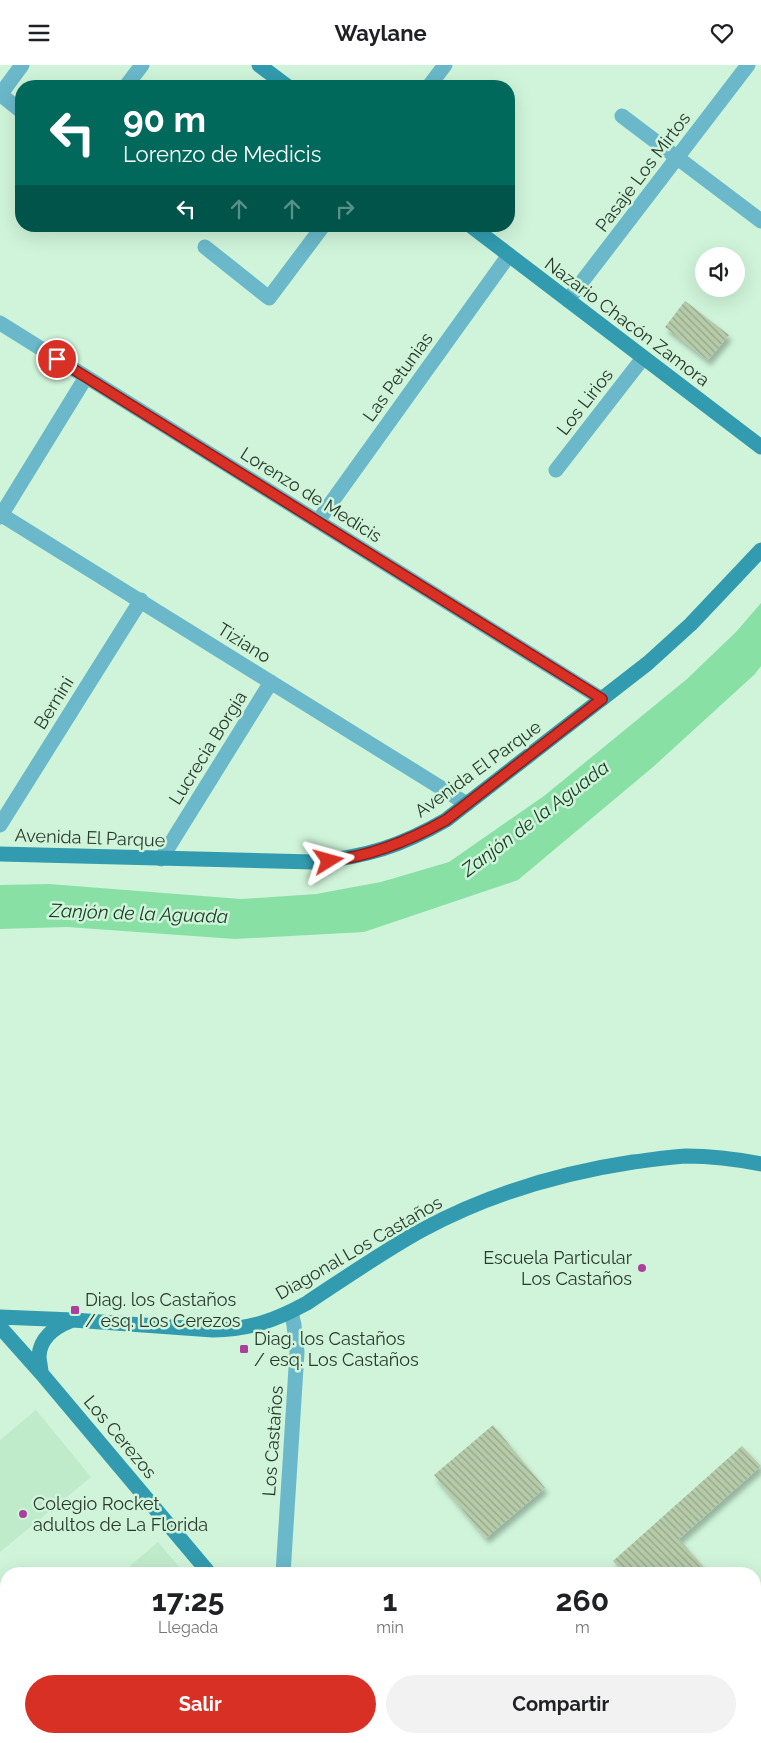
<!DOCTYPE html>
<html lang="es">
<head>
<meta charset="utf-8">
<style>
  body { margin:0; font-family:Raleway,sans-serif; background:#f2f2f2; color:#202124; height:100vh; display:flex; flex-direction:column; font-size:19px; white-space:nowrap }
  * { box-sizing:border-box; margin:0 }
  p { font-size:16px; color:#757577 }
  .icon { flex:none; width:28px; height:28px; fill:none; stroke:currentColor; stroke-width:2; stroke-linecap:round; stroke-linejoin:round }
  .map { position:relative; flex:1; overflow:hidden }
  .drawer { position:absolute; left:0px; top:1502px; width:761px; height:176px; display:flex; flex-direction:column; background:#fff; border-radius:20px 20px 0 0; box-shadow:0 5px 20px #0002 }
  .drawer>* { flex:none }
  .guide { position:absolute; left:15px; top:15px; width:500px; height:152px; border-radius:20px; box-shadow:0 5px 20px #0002; background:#00695c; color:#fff; overflow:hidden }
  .buttons { position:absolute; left:695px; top:182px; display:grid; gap:10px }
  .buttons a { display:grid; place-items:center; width:50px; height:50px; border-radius:50%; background:#fff; box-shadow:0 5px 20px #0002; font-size:25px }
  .pin { position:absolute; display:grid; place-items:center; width:42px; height:42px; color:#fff; margin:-21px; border:2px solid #fff; border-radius:50%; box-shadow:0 1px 5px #0007 }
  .me { position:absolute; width:55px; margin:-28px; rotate:82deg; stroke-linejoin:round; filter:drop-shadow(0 0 4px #0008) }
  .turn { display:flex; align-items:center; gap:18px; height:105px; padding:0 25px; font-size:22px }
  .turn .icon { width:65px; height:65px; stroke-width:2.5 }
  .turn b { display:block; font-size:35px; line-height:42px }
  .lanes { display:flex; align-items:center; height:48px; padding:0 25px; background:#0003; justify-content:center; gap:25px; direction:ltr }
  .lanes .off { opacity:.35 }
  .eta { display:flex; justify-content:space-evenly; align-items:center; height:85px; text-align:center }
  .eta b { font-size:30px; font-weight:700; line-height:35px }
  .cta { display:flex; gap:10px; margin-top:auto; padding:10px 25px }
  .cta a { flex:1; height:58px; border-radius:30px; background:#d93025; color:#fff; font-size:20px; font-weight:700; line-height:58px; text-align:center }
  .cta a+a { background:#f2f2f2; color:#202124 }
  header { display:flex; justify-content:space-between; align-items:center; height:65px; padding:0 25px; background:#fff; font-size:22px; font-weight:700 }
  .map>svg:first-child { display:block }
  .built { fill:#bfebcb }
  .water { fill:#89e0a4 }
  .building { fill:url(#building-back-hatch); filter:url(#shadow) }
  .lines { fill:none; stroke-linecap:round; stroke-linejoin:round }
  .street { stroke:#6ab8c9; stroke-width:15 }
  .secondary { stroke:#329baf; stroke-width:15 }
  .route-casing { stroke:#8d1f18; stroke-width:12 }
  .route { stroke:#d93025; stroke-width:9 }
  .poi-dot { fill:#ac3f9e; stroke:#cff4d9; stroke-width:2 }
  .labels { text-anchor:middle; stroke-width:5; stroke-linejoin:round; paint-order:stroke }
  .street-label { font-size:18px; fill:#2a382d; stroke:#cff4d9 }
  .poi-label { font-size:18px; fill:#2a382d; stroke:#cff4d9; text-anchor:start }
  .water-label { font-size:19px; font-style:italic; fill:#163a23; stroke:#cff4d9 }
</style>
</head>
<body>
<header><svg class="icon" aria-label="menu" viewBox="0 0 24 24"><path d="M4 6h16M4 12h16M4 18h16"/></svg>Waylane<svg class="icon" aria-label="heart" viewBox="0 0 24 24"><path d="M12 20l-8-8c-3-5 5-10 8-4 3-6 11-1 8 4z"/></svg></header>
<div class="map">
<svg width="761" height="1678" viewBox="0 0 761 1678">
  <defs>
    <pattern id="building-back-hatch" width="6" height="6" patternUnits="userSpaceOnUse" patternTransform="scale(1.25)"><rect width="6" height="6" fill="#b6cba9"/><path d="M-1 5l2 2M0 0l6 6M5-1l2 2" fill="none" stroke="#94a68a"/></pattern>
    <filter id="shadow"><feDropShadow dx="3" dy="5.5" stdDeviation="2.5" flood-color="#0004"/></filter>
  </defs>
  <rect width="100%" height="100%" fill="#cff4d9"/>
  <path class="built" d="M36,1345L91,1412L0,1487V1375Z
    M158,1477L185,1509H121Z
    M6,1607V1672L89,1673L83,1678H0V1613Z"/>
  <path class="water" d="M761,538V601L755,609L653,702L518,815L364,867L235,874L67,862L0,864V820L49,819L241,834L316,829L381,817L449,797L544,731L687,614L736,567Z"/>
  <path class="building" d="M685,236L729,270L708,295L665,262Z
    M493,1360L545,1423L486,1473L434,1410Z
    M742,1381L761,1401L679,1474L710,1509H624L613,1496Z
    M730,1672H751L755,1678H724Z"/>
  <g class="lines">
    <path class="street" d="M126,21L142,0
      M429,21L445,0
      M0,29L21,46
      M0,30L22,0
      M622,51L761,156
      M205,182L269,233L323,161
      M568,235L748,0
      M0,258L602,634
      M556,405L643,293
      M0,449L467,739
      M0,452L86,312
      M318,456L509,190
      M0,760L141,535
      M161,794L271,617
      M283,1509L297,1287L294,1260L291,1247
      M269,1678L270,1672
      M292,1678L299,1672"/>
    <path class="secondary" d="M259,0L287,21
      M471,161L761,382
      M0,789L314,797C366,792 401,781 446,755L648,598L691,559L761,485
      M0,1252L73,1255L213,1265C251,1264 274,1256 307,1238C345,1213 382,1187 422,1165C487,1130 560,1108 633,1097C651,1095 668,1092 686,1091C711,1091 736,1094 761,1099
      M0,1262L41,1308L210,1509
      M41,1308C41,1302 39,1296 39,1291C40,1273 55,1262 70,1256
      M347,1672L352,1678"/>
  </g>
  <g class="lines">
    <g class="route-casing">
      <path id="route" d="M57,294L602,634L446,755C409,776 372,791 329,796"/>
    </g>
    <use href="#route" class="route"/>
  </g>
  <g class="poi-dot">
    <circle cx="642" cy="1203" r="5"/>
    <rect x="70" y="1240" width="10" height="10" rx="2.5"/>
    <rect x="239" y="1279" width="10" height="10" rx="2.5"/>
    <circle cx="23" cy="1449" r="5"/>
  </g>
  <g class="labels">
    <g class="street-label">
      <text transform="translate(643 107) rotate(-53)" y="6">Pasaje Los Mirtos</text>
      <text transform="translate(627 257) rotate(37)" y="6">Nazario Chacón Zamora</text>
      <text transform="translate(398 312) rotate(-54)" y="6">Las Petunias</text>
      <text transform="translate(585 337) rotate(-52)" y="6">Los Lirios</text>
      <text transform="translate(311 430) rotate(32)" y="6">Lorenzo de Medicis</text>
      <text transform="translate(244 578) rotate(32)" y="6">Tiziano</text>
      <text transform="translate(54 638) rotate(-58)" y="6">Bernini</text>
      <text transform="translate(208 683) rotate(-58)" y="6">Lucrecia Borgia</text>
      <text transform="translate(478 704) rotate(-36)" y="6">Avenida El Parque</text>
      <text transform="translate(90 773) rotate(2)" y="6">Avenida El Parque</text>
      <text transform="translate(359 1183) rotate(-30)" y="6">Diagonal Los Castaños</text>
      <text transform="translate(120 1372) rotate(50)" y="6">Los Cerezos</text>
      <text transform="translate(273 1376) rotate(-86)" y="6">Los Castaños</text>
    </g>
    <g class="poi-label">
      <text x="632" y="1199" text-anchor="end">Escuela Particular<tspan x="632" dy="21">Los Castaños</tspan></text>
      <text x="85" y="1241">Diag. los Castaños<tspan x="85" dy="21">/ esq. Los Cerezos</tspan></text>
      <text x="254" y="1280">Diag. los Castaños<tspan x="254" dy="21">/ esq. Los Castaños</tspan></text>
      <text x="33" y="1445">Colegio Rocket<tspan x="33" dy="21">adultos de La Florida</tspan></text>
    </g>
    <g class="water-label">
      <text transform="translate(535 753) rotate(-37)" y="7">Zanjón de la Aguada</text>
      <text transform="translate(139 848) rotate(2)" y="7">Zanjón de la Aguada</text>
    </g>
  </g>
</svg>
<div class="buttons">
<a><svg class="icon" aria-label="sound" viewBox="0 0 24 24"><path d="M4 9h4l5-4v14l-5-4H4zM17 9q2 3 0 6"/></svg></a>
</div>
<div class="pin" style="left:57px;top:294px;background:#d93025"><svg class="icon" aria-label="arrive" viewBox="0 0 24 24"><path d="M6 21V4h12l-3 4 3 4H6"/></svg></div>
<svg class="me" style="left:329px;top:796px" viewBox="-20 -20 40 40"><path d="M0-17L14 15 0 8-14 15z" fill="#d93025" stroke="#fff" stroke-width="4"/></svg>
<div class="guide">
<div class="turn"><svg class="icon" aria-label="left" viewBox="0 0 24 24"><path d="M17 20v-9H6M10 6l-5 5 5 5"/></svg><div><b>90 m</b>Lorenzo de Medicis</div></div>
<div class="lanes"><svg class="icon" aria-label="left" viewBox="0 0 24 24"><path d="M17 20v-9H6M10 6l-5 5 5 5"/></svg><svg class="icon off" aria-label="ahead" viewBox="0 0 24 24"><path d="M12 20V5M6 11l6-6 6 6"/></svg><svg class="icon off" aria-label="ahead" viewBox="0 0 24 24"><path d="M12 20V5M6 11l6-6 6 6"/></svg><svg class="icon off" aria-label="right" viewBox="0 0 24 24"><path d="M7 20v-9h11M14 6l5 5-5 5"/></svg></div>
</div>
<section class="drawer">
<div class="eta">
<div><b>17:25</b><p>Llegada</p></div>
<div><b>1</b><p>min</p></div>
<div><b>260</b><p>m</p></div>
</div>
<div class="cta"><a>Salir</a><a>Compartir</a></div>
</section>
</div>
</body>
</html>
